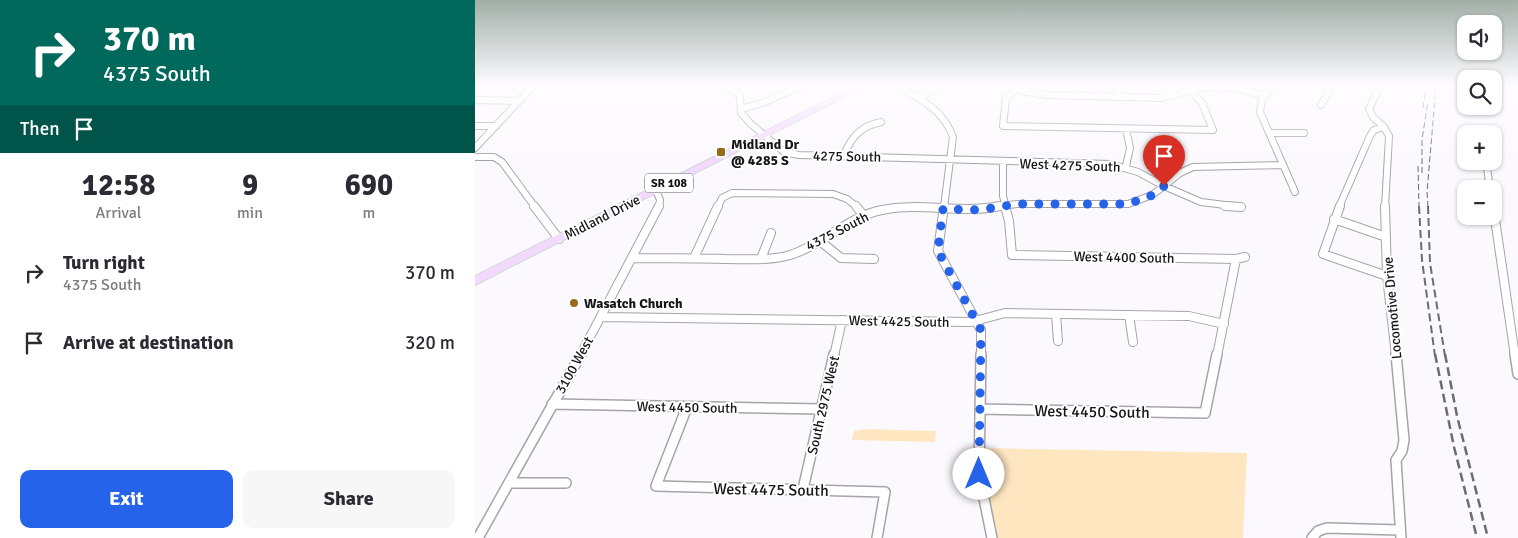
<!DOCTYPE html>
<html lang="en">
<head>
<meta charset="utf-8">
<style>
  body { margin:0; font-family:Signika,sans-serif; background:#f7f7f7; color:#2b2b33; height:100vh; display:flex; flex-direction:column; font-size:19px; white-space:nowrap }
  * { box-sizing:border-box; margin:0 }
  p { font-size:16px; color:#7c7c81 }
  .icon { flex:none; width:28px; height:28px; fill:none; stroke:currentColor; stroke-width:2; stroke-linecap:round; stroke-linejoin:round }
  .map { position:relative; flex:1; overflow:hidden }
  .drawer { display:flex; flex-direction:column; background:#fff; width:475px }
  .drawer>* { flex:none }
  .hud { background:#00695c; color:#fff; overflow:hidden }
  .controls { position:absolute; left:982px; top:15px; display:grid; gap:10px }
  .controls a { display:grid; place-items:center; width:45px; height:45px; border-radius:10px; background:#fff; box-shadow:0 1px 4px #0004; font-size:25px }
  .pin { position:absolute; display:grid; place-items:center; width:42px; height:42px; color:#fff; margin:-51px -21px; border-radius:50% 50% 50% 0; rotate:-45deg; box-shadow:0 0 5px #0007 }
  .pin .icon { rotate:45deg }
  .me { position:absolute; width:55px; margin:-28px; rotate:0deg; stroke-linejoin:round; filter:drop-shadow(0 0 4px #0008) }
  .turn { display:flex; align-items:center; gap:18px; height:105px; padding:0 20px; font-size:22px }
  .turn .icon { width:65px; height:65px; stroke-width:2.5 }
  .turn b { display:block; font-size:35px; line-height:42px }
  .then { display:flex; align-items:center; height:48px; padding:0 20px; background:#0003; gap:10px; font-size:19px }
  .eta { display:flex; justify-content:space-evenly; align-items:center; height:85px; text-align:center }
  .eta b { font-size:30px; font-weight:700; line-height:35px }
  .primary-button { display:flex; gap:10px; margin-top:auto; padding:10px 20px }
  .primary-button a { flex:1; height:58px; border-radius:10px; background:#2563eb; color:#fff; font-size:20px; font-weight:700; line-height:58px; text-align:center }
  .primary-button a+a { background:#f7f7f7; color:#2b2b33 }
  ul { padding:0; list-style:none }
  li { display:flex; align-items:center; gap:15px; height:70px; padding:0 20px }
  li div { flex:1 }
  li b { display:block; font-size:19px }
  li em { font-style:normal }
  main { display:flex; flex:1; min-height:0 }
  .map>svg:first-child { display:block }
  .green { fill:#fee6c1 }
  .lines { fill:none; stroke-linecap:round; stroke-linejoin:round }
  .minor-far2-casing { stroke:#a6a4a8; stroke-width:8 }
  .minor-far1-casing { stroke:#a6a4a8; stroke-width:10 }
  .minor-casing { stroke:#a6a4a8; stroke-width:12 }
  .major-casing { stroke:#d5d5d5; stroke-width:2 }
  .minor-far2 { stroke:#fff; stroke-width:6 }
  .minor-far1 { stroke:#fff; stroke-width:8 }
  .minor { stroke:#fff; stroke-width:9 }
  .major { fill:#f1d9ff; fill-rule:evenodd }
  .rail-far2 { stroke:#6e6c70; stroke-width:1; stroke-dasharray:6 3; stroke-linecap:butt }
  .rail-far1 { stroke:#6e6c70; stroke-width:2; stroke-dasharray:8 4; stroke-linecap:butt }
  .rail { stroke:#6e6c70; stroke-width:2.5; stroke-dasharray:9 4.5; stroke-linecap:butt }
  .route { stroke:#2563eb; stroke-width:9; stroke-dasharray:0 16.2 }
  .poi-dot { fill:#956b17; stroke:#fff; stroke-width:2 }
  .labels { text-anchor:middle; stroke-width:4; stroke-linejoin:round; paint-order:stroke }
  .shield { fill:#fff; stroke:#5c5b5d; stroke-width:1 }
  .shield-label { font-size:12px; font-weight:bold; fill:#161517 }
  .poi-label { font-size:14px; font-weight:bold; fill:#161517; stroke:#fff; text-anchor:start }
  .street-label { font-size:14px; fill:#161517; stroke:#fff }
  .near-street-label { font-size:16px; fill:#161517; stroke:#fff }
</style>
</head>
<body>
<main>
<section class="drawer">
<div class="hud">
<div class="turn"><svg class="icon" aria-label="right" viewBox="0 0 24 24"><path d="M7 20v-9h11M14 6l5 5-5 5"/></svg><div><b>370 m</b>4375 South</div></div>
<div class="then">Then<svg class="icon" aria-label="arrive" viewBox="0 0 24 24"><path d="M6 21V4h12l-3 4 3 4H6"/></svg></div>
</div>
<div class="eta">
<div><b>12:58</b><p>Arrival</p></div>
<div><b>9</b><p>min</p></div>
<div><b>690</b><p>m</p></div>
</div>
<ul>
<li><svg class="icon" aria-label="right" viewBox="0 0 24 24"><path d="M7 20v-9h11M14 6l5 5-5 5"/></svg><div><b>Turn right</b><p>4375 South</p></div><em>370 m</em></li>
<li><svg class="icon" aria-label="arrive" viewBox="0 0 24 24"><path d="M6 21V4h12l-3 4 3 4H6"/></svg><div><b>Arrive at destination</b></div><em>320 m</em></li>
</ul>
<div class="primary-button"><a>Exit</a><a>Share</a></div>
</section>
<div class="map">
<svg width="1043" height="538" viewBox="0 0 1043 538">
  <rect width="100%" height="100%" fill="#fcf9fe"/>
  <path class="green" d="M389,429L461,431L460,442L377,440L379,431Z
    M508,448L772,453L768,538H521L522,531L507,466Z"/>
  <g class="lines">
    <g class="minor-far2-casing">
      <path id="minor-far2" d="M254,86L265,96L266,113L276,124L309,152L324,155L635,164L663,172L689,186L705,173L718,167L808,165
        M424,86C446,99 469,111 478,137L469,207
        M642,86L643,97
        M692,86L699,95
        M796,86L787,100L785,112L820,192
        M540,87L551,92L573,95L687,98L724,88L736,87L761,88L790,96
        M542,89L531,98L528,126L738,130L727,103L715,90
        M443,98L465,86
        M0,100L44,101
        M846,105L857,86
        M266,109L290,102L323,87
        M0,126H21
        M909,127L914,136L910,207
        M651,129L655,148L651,166
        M794,133H829
        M0,148L58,86
        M369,155C376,137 386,126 406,122
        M0,157H19L27,162L60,207
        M528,162V196L531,207
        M1012,168L1015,189
        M181,190L185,200L184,207
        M243,207L247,198L257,193L358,194L372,199L382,207
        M519,207L542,204H653L677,195L689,186L726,202L766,207
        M864,207L895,136L899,130L909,127L898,117L894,109L905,86"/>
    </g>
    <g class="minor-far1-casing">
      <path id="minor-far1" d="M59,206L84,239
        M381,206L389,216
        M469,206L463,251L506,330V356
        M530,206L534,221L537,255L761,259L770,257
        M750,206L766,207
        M865,206L848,254L912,276
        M910,206L912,276L921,356
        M1019,212L1040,356
        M859,219L911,237
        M345,241L366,258L399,259
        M159,258C190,258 220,258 251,259C271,259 295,261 315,255C348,245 374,216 407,210C446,202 486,214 525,206
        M219,258L243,206
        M286,259L296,233
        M581,314L583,341
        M654,315L658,342
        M127,317L496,322L530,313L714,316L749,324
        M105,356L184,206
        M359,356L367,320
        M742,356L761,259"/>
    </g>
    <g class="minor-casing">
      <path id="minor" d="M506,354L504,474L517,538
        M921,354L929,440L927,451L921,460L926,538
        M1040,354L1043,374
        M77,404L347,409
        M212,407L181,486L410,492L402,538
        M505,409L730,413L742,354
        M34,483H91
        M328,489L359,354
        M3,538L106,354
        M837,538L843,531L852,528L925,530"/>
    </g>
    <g class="major-casing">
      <path id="major" d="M381,86H391L0,285V276Z"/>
    </g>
    <use href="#minor-far2" class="minor-far2"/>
    <use href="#minor-far1" class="minor-far1"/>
    <use href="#minor" class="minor"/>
    <use href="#major" class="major"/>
    <path class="rail-far2" d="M948,108L951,86
      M943,166L944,207
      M947,173V140L953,101
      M953,207L952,192L961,86"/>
    <path class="rail-far1" d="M944,206L947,260L960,356
      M953,206L955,263L970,356"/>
    <path class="rail" d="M960,354L979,447L1002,538
      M970,354L982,416L1013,538"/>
  </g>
  <linearGradient id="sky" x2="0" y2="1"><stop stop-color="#a2aea8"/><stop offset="0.53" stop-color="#fefcff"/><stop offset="1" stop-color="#fefcff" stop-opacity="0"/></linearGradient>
  <rect width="1043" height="161" fill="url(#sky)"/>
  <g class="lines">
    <path class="route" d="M504,474L506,330L463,251L468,209L505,210L542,204H653L678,195L689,186"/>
  </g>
  <g class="poi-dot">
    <rect x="241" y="147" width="10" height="10" rx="2.5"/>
    <circle cx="99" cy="303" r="5"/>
  </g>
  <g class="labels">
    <rect class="shield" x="170" y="173.5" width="48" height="19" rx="4"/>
    <g class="shield-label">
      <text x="194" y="187">SR 108</text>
    </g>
    <g class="poi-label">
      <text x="256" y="149">Midland Dr<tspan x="256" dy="16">@ 4285 S</tspan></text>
      <text x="109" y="308">Wasatch Church</text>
    </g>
    <g class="street-label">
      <text transform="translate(372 156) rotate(1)" y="5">4275 South</text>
      <text transform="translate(595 165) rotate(2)" y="5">West 4275 South</text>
      <text transform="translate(127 217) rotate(-27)" y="5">Midland Drive</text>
      <text transform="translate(362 231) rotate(-27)" y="5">4375 South</text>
      <text transform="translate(649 257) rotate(1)" y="5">West 4400 South</text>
      <text transform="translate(917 308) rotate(-95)" y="5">Locomotive Drive</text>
      <text transform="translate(424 321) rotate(1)" y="5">West 4425 South</text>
      <text transform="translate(99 365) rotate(-61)" y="5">3100 West</text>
      <text transform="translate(348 405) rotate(-77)" y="5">South 2975 West</text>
      <text transform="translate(212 407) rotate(1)" y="5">West 4450 South</text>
    </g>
    <g class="near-street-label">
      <text transform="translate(617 411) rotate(1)" y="6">West 4450 South</text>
      <text transform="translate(296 489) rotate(1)" y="6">West 4475 South</text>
    </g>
  </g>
</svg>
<div class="controls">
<a><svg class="icon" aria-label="sound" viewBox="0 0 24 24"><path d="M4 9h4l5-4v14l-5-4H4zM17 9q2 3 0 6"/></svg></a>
<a><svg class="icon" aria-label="search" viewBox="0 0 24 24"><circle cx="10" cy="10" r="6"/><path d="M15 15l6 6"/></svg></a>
<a>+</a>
<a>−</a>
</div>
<div class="pin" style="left:689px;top:186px;background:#d93025"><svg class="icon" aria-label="arrive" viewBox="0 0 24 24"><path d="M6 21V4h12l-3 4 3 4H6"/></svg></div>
<svg class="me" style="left:504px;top:474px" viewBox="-20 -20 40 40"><circle r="19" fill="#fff"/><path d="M0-13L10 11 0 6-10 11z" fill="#2563eb"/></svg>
</div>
</main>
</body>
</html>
